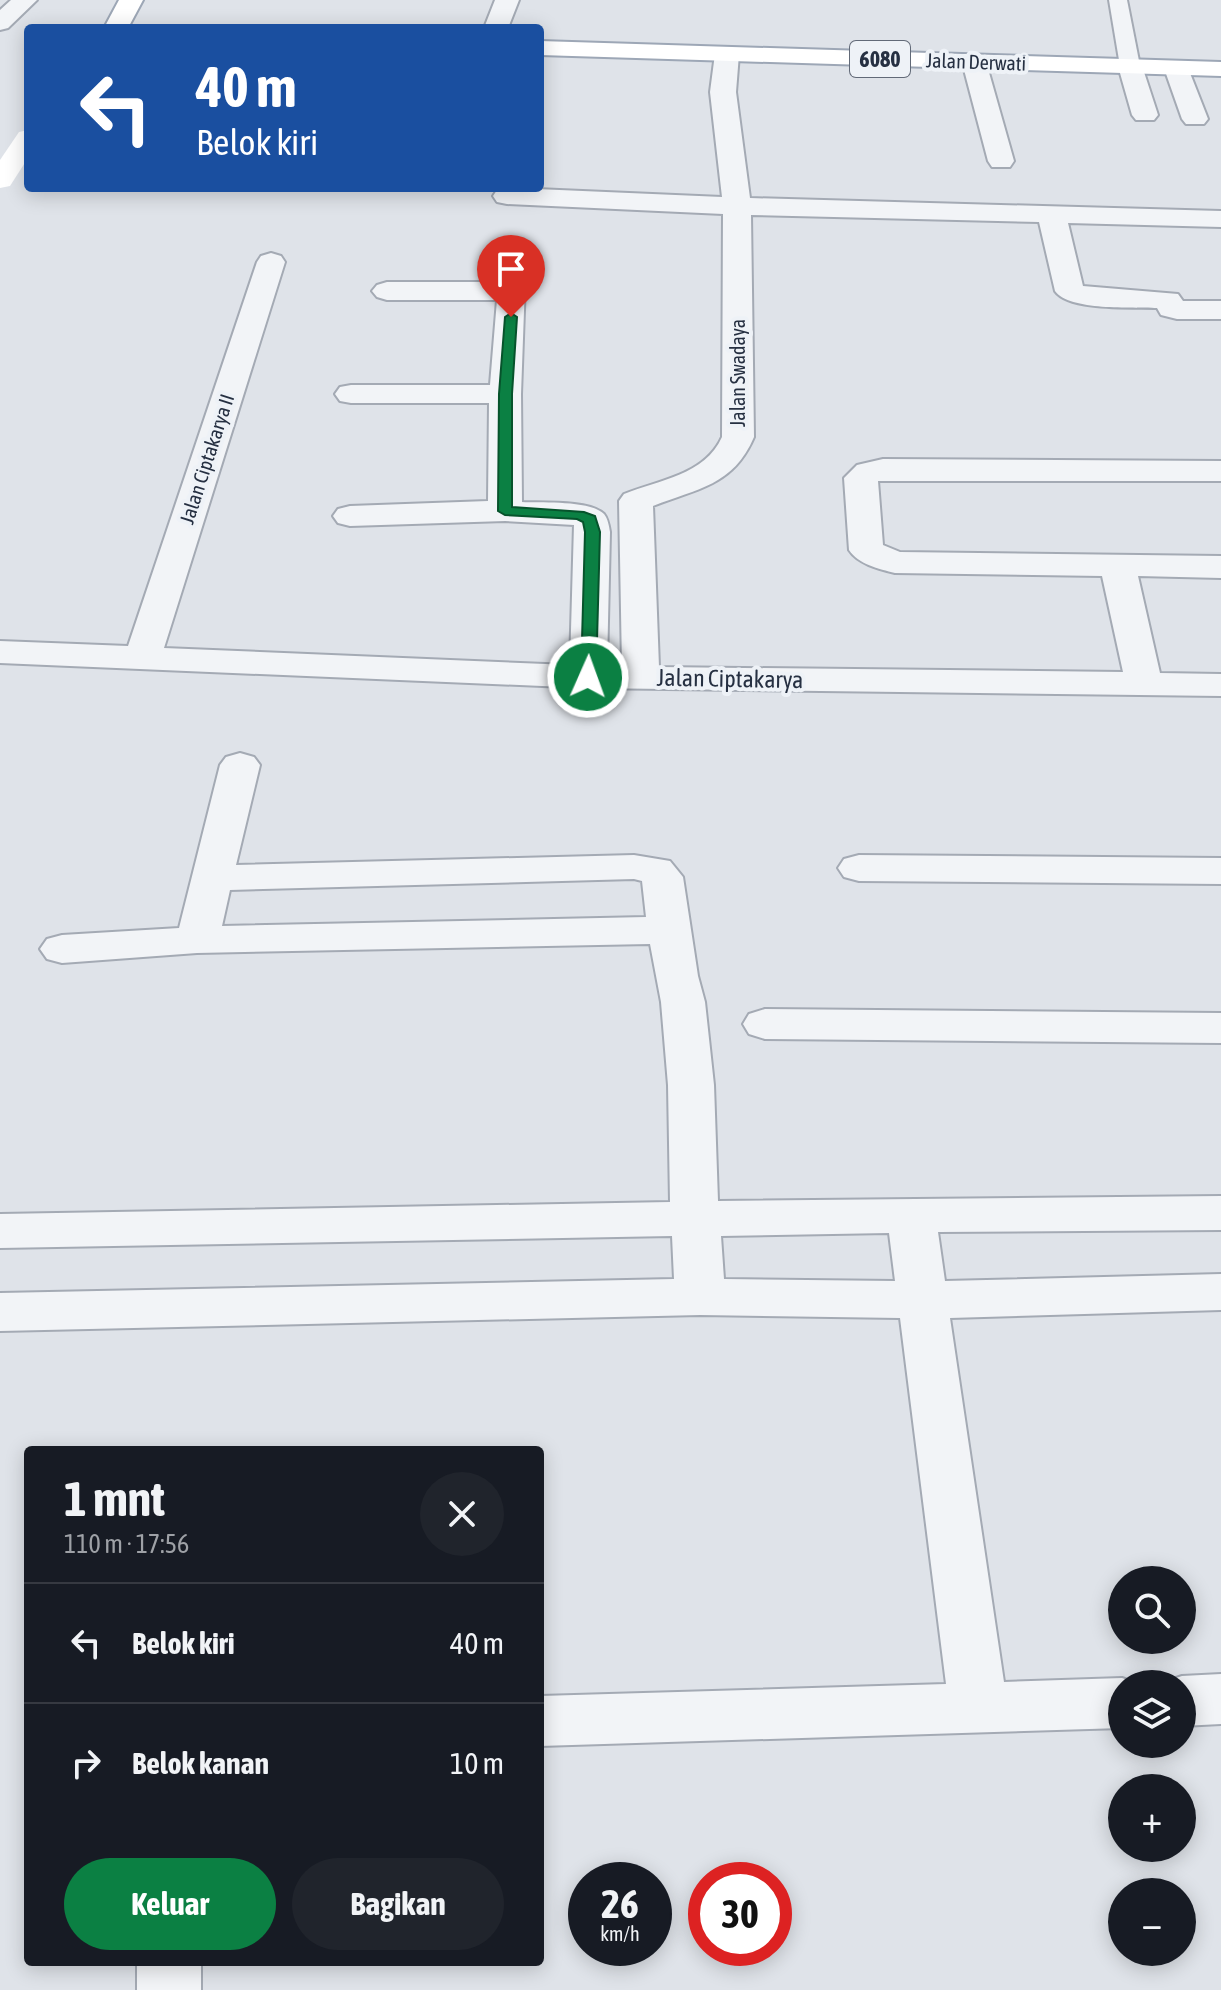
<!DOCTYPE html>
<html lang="id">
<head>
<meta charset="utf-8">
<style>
  body { margin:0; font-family:"Asap Condensed",sans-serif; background:#20242c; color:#f1f3f6; height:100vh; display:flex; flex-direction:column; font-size:30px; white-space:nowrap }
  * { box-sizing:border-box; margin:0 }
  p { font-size:26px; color:#9ea1a6 }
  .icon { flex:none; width:44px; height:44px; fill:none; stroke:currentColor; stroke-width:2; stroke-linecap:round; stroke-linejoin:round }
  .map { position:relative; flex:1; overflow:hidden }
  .panel { position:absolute; left:24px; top:1446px; width:520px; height:520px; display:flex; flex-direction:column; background:#171b24; border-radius:8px; box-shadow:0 4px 20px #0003 }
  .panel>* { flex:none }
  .hud { position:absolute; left:24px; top:24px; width:520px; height:168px; border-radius:8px; box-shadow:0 4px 20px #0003; background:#1a4fa0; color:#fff; overflow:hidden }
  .tools { position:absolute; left:1108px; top:1566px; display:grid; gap:16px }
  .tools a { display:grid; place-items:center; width:88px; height:88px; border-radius:50%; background:#171b24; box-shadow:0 4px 20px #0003; font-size:40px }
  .speed { position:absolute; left:568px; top:1862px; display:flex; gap:16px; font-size:40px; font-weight:700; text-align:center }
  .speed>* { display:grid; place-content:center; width:104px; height:104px; border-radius:50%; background:#171b24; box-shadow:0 4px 20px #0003; line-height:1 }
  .speed small { font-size:20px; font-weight:400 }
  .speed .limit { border:12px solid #d22; background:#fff; color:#111 }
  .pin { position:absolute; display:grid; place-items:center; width:68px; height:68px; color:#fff; margin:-82px -34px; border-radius:50% 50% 50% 0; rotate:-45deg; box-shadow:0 0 8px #0007 }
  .pin .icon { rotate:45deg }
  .me { position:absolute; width:88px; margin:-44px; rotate:2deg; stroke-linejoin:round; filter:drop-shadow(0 0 6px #0008) }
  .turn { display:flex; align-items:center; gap:28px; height:168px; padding:0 40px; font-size:36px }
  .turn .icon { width:104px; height:104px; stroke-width:2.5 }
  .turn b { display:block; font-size:56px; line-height:68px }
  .round { display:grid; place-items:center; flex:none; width:84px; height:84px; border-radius:42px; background:#20242c }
  .summary { display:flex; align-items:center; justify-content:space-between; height:136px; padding:0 40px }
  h1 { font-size:48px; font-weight:700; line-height:60px }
  .primary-button { display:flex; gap:16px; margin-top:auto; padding:16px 40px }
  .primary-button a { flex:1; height:92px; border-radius:48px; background:#0b8043; color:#fff; font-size:32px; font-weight:700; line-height:92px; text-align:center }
  .primary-button a+a { background:#20242c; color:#f1f3f6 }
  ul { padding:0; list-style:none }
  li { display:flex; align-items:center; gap:24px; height:120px; padding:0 40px; border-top:2px solid #363941 }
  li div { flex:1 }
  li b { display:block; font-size:30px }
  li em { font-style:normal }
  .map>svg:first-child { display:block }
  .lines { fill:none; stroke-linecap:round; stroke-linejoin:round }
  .lane-casing { stroke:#a4aab4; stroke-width:4 }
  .street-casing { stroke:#a4aab4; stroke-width:4 }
  .primary-casing { stroke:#9da7b6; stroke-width:4 }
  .lane { fill:#f2f4f7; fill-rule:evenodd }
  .street { fill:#f2f4f7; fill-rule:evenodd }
  .secondary { fill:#fff; fill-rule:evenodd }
  .primary { fill:#fff; fill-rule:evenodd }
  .route { fill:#0b8043; stroke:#07532c; stroke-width:2 }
  .labels { text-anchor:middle; stroke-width:8; stroke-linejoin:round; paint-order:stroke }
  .far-street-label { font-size:20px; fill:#263042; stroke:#eef2f7 }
  .shield { fill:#eef2f7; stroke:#626a78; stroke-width:2 }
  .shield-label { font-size:22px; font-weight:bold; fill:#263042 }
  .street-label { font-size:24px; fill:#263042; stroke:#eef2f7 }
</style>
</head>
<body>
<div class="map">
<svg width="1221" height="1990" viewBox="0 0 1221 1990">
  <rect width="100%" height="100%" fill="#dfe3e9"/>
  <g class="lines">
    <g class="lane-casing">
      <path id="lane" d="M1109,0H1127L1140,66L1137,70H1123L1120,66Z"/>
    </g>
    <g class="street-casing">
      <path id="street" d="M11,0H37L8,28L0,30V10Z
        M495,0H519L508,28H484Z
        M727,47L736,49L739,54L736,92L750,198L1221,211V227L1068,223L1083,286L1178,294L1183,301H1221V319H1177L1161,315L1157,308C1133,307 1069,311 1055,291L1039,222L751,215L754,437C733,486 698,488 653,506L659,667L1123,672L1102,576L895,573C879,569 858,564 849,550L844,478L857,465L883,459L1221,461V481H878L883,545L900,552L1221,556V578L1138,576L1160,673L1221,674V696L588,688L0,663V641L128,646L257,262L261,256L271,253L281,256L285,262L164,648L570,665L574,525L505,521L350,526L338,523L333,516L338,509L350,506L488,501L489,403H351L340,401L335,394L340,387L351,385H490L497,300H387L377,297L372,291L377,285L387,282H497L498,255L502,249L512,246L522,249L526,255L521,394L522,502C541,503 590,500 604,514C608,519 609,526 610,532L607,666H622L619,501L624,494C659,480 705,475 722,437L723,214L507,204L497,202L493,196L497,190L513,188L722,197L710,92L715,54L718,49Z
        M974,55L983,57L986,62L1014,161L1010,167H992L988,161L962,62L965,57Z
        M1130,59L1139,61L1142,66L1158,115L1154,120H1136L1132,115L1118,66L1121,61Z
        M1176,61L1185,63L1188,68L1208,119L1204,124H1186L1182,119L1164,68L1167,63Z
        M240,753L254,757L260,765L236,865L634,855L670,861L683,877L698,976L705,1002L714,1085L718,1201L1221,1196V1230L938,1232L945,1281L1221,1274V1310L950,1318L1004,1682L1122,1678L1139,1684H1122V1728L540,1746V1696L946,1684L900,1318L700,1315L0,1331V1293L674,1279L672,1236L0,1248V1214L670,1202L668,1085L661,1002L650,944L197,953L62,963L47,959L40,949L47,939L62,935L179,928L220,765L226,757ZM634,879L642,881L646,917L222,926L230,890ZM889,1233L895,1281L724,1279L721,1236Z
        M859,855L1221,858V884L859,881L844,877L838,868L844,859Z
        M765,1009L1221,1013V1043L765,1039L749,1034L743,1024L749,1014Z
        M1221,1674V1724L1182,1726V1684L1161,1683L1182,1676Z
        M137,1962H201V1990H137Z"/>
    </g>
    <g class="primary-casing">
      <path id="primary" d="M119,0H143L128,28H104Z
        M540,41L1221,62V76L540,55Z"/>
    </g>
    <use href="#lane" class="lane"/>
    <use href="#street" class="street"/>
    <path class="secondary" d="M28,130V158L10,186L0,188V160L19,132Z"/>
    <use href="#primary" class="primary"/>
  </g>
  <path class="route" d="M511,313L517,317L512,394V507L584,512L595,516L600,532L596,677L588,682L581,677L585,532L583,522L577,519L505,515L498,511L499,394L505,317Z"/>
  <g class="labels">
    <g class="far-street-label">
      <text transform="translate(976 62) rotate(2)" y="7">Jalan Derwati</text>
      <text transform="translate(738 373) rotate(-90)" y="7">Jalan Swadaya</text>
      <text transform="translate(207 459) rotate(-72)" y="7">Jalan Ciptakarya II</text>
    </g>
    <rect class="shield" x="850" y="41" width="60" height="36" rx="6"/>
    <g class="shield-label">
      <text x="880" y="67">6080</text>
    </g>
    <g class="street-label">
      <text transform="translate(730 679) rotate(1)" y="8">Jalan Ciptakarya</text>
    </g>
  </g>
</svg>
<div class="tools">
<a><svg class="icon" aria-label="search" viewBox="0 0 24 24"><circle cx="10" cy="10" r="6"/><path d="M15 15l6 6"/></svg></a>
<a><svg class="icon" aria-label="layers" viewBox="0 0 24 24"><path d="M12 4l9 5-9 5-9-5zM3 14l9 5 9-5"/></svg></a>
<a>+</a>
<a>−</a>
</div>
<div class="speed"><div>26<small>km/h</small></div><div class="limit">30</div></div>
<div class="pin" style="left:511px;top:317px;background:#d93025"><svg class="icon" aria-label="arrive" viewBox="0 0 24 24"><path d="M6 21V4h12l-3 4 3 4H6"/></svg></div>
<svg class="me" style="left:588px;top:677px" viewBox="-20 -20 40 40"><circle r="17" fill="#0b8043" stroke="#fff" stroke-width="3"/><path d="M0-11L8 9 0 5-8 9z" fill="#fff"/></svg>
<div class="hud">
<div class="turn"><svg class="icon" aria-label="left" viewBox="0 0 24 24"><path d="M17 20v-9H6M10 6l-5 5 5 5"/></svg><div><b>40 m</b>Belok kiri</div></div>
</div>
<section class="panel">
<div class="summary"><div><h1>1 mnt</h1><p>110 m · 17:56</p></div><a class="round"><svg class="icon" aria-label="close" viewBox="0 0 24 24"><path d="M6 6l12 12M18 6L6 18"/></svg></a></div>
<ul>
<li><svg class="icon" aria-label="left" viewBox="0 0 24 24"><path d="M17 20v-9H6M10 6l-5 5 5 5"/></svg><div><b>Belok kiri</b></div><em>40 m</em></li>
<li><svg class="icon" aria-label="right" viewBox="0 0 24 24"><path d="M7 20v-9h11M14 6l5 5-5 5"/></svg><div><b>Belok kanan</b></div><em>10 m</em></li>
</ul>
<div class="primary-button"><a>Keluar</a><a>Bagikan</a></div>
</section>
</div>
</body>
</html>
